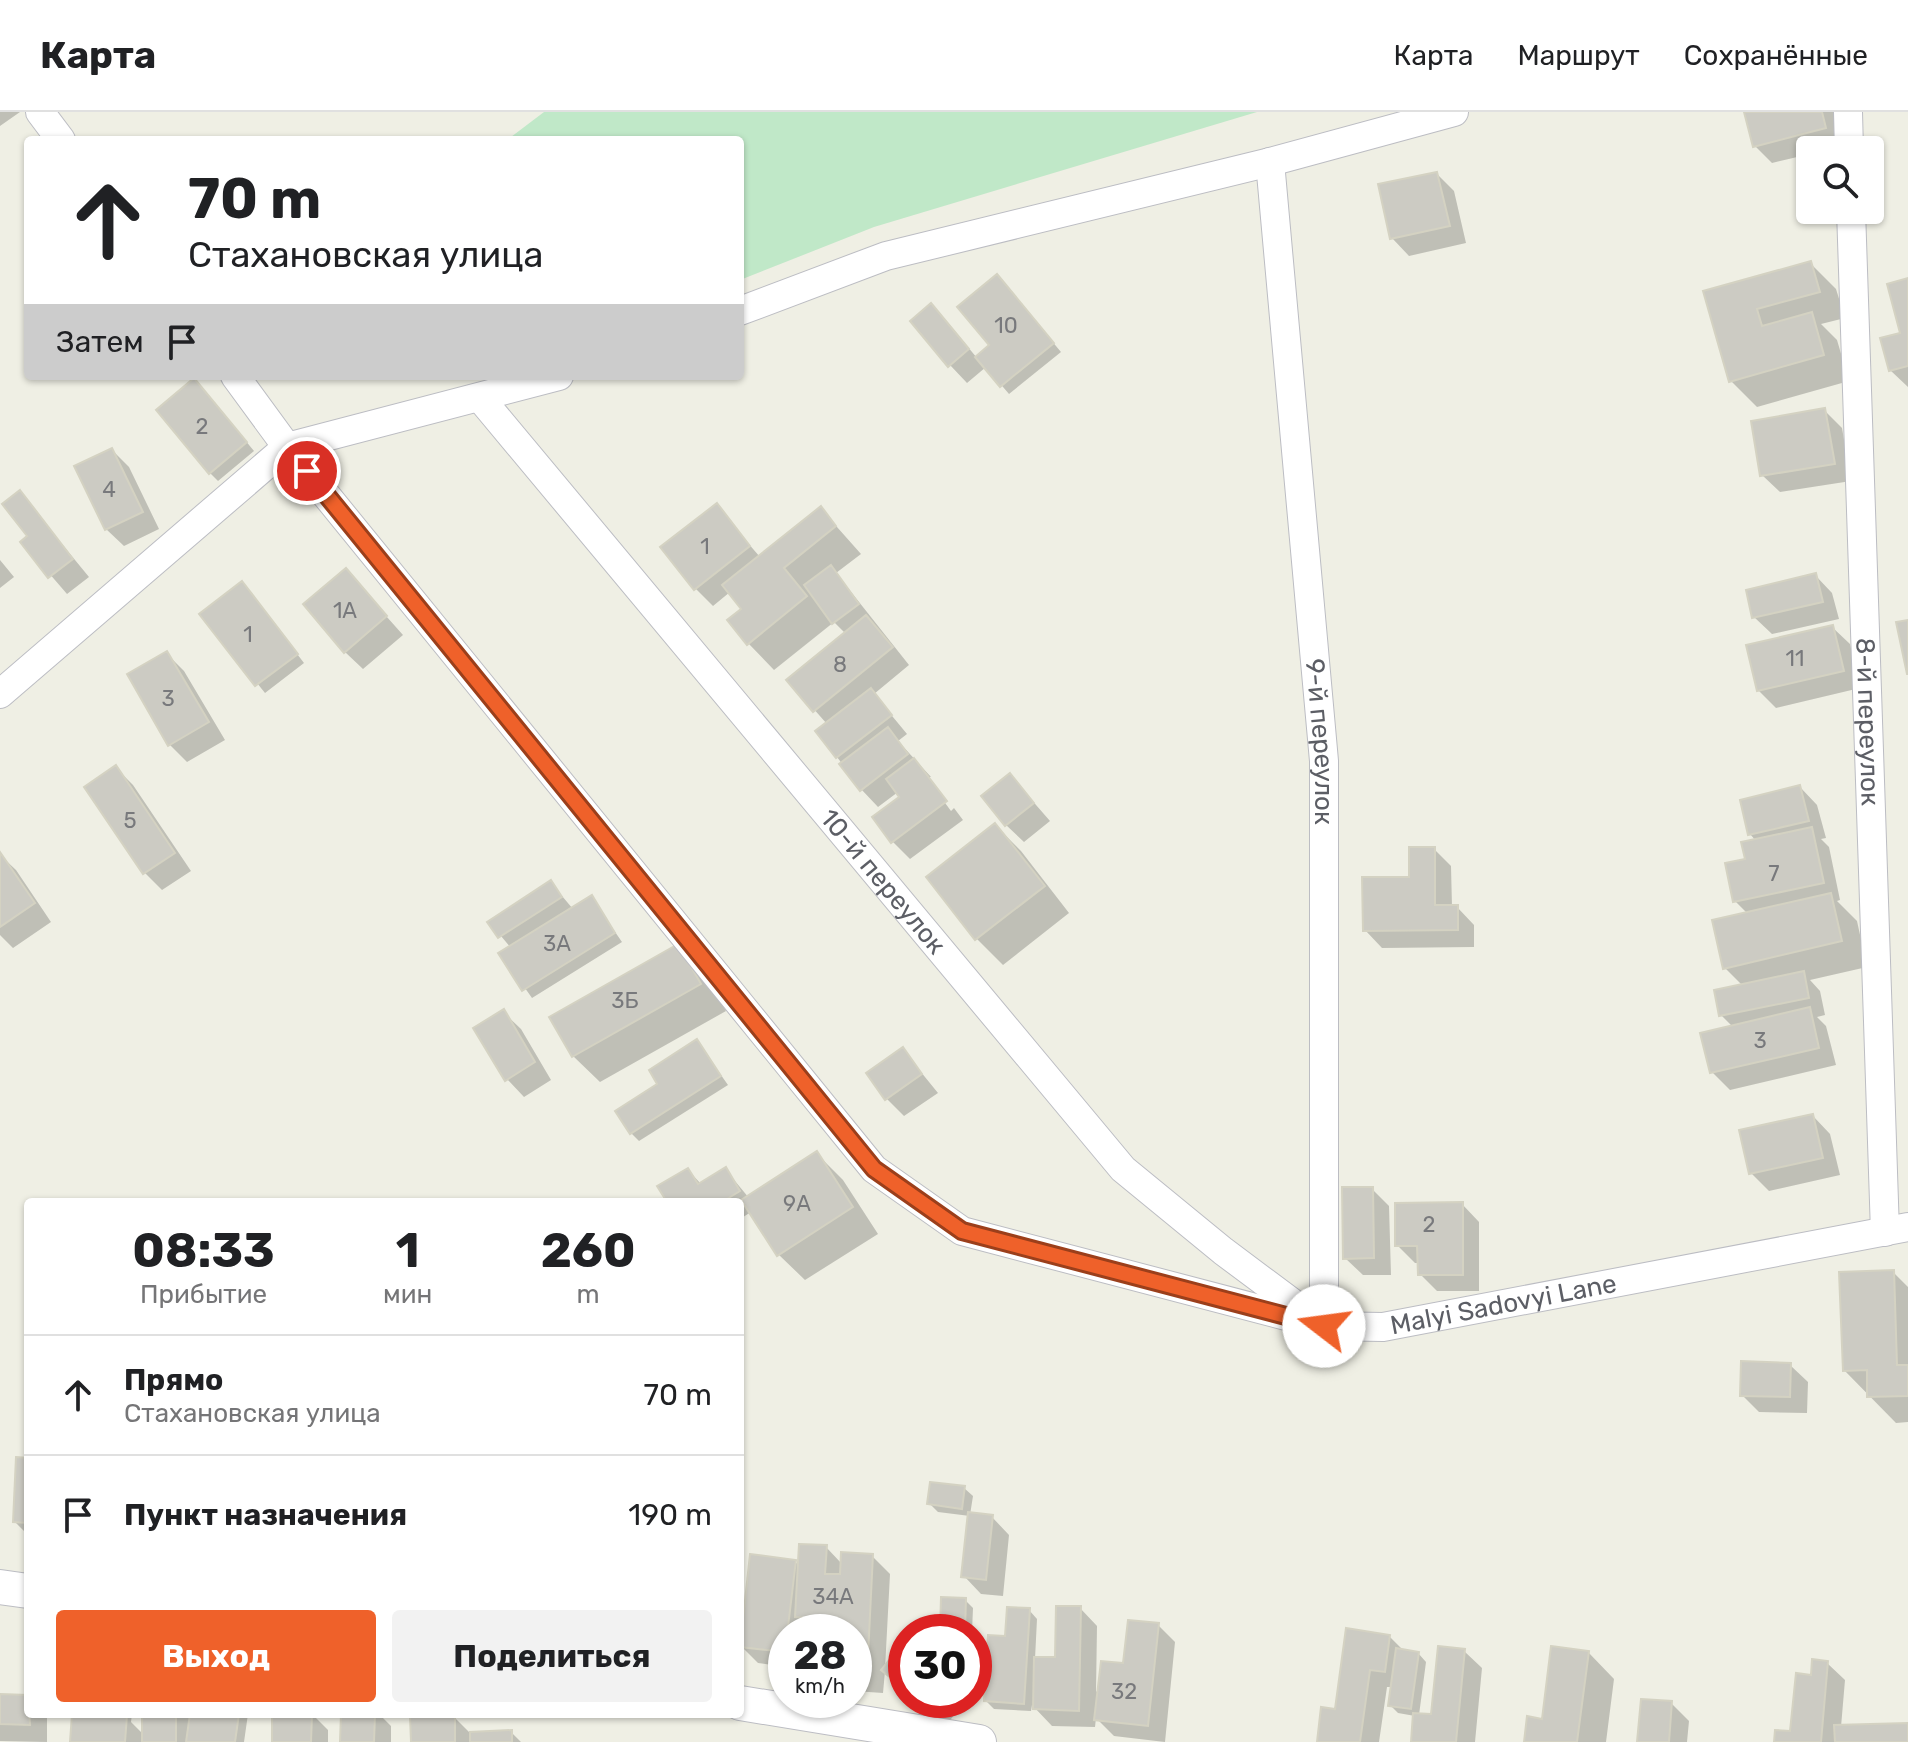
<!DOCTYPE html>
<html lang="ru">
<head>
<meta charset="utf-8">
<style>
  body { margin:0; font-family:Rubik,sans-serif; background:#f2f2f2; color:#202124; height:100vh; display:flex; flex-direction:column; font-size:30px; white-space:nowrap }
  * { box-sizing:border-box; margin:0 }
  p { font-size:26px; color:#757577 }
  .icon { flex:none; width:44px; height:44px; fill:none; stroke:currentColor; stroke-width:2; stroke-linecap:round; stroke-linejoin:round }
  .map { position:relative; flex:1; overflow:hidden }
  .sheet { position:absolute; left:24px; top:1086px; width:720px; height:520px; display:flex; flex-direction:column; background:#fff; border-radius:8px; box-shadow:0 2px 6px #0004 }
  .sheet>* { flex:none }
  .banner { position:absolute; left:24px; top:24px; width:720px; height:244px; border-radius:8px; box-shadow:0 2px 6px #0004; background:#fff; color:#202124; overflow:hidden }
  .buttons { position:absolute; left:1796px; top:24px; display:grid; gap:16px }
  .buttons a { display:grid; place-items:center; width:88px; height:88px; border-radius:8px; background:#fff; box-shadow:0 2px 6px #0004; font-size:40px }
  .speed { position:absolute; left:768px; top:1502px; display:flex; gap:16px; font-size:40px; font-weight:700; text-align:center }
  .speed>* { display:grid; place-content:center; width:104px; height:104px; border-radius:50%; background:#fff; box-shadow:0 2px 6px #0004; line-height:1 }
  .speed small { font-size:20px; font-weight:400 }
  .speed .limit { border:12px solid #d22; background:#fff; color:#111 }
  .pin { position:absolute; display:grid; place-items:center; width:68px; height:68px; color:#fff; margin:-34px; border:4px solid #fff; border-radius:50%; box-shadow:0 2px 8px #0007 }
  .me { position:absolute; width:88px; margin:-44px; rotate:285deg; stroke-linejoin:round; filter:drop-shadow(0 0 6px #0008) }
  .turn { display:flex; align-items:center; gap:28px; height:168px; padding:0 32px; font-size:36px }
  .turn .icon { width:104px; height:104px; stroke-width:2.5 }
  .turn b { display:block; font-size:56px; line-height:68px }
  .then { display:flex; align-items:center; height:76px; padding:0 32px; background:#0003; gap:16px; font-size:30px }
  .eta { display:flex; justify-content:space-evenly; align-items:center; height:136px; text-align:center }
  .eta b { font-size:48px; font-weight:700; line-height:56px }
  .cta { display:flex; gap:16px; margin-top:auto; padding:16px 32px }
  .cta a { flex:1; height:92px; border-radius:8px; background:#ef612a; color:#fff; font-size:32px; font-weight:700; line-height:92px; text-align:center }
  .cta a+a { background:#f2f2f2; color:#202124 }
  ul { padding:0; list-style:none }
  li { display:flex; align-items:center; gap:24px; height:120px; padding:0 32px; border-top:2px solid #e0e0e0 }
  li div { flex:1 }
  li b { display:block; font-size:30px }
  li em { font-style:normal }
  header { display:flex; align-items:center; gap:48px; box-sizing:border-box; height:112px; padding:0 40px; background:#fff; border-bottom:2px solid #e0e0e0 }
  header strong { font-size:38px }
  nav { display:flex; gap:44px; margin-inline-start:auto; font-size:28px }
  .map>svg:first-child { display:block }
  .green { fill:#c0e8c8 }
  .shadow { fill:#0003 }
  .building { fill:#cccbc3; stroke:#d4d2c2; stroke-width:2 }
  .lines { fill:none; stroke-linecap:round; stroke-linejoin:round }
  .minor-casing { stroke:#bcbdc3; stroke-width:30 }
  .tertiary-casing { stroke:#bcbdc3; stroke-width:36 }
  .minor { stroke:#fff; stroke-width:28 }
  .tertiary { stroke:#fff; stroke-width:34 }
  .route-casing { stroke:#9b3f1b; stroke-width:20 }
  .route { stroke:#ef612a; stroke-width:14 }
  .labels { text-anchor:middle; stroke-width:6; stroke-linejoin:round; paint-order:stroke }
  .number-label { font-size:22px; fill:#78797c }
  .street-label { font-size:26px; fill:#5c5e65; stroke:#fff }
</style>
</head>
<body>
<header>
<strong>Карта</strong>
<nav><a>Карта</a><a>Маршрут</a><a>Сохранённые</a></nav>
</header>
<div class="map">
<svg width="1908" height="1630" viewBox="0 0 1908 1630">
  <rect width="100%" height="100%" fill="#efefe4"/>
  <path class="green" d="M544,0H1257L874,115L740,168V28H507Z"/>
  <path class="shadow" d="M0,0H20L0,14Z
    M1746,0H1834L1842,34L1810,38V42L1772,51L1755,34Z
    M1437,62L1454,79L1466,131L1409,144L1392,126Z
    M1810,151L1836,177L1845,206L1821,212L1837,228L1849,269L1757,295L1731,269L1706,180Z
    M1908,168V275L1890,258L1902,222Z
    M1005,173L1061,240L1009,282L986,255L967,271L950,253L948,211L977,246L992,233Z
    M202,276L254,339L218,369L210,361Z
    M1824,298L1842,316L1851,369L1780,380L1762,363Z
    M112,338L129,355L159,417L124,434L106,417Z
    M20,381L89,465L67,482L23,431L30,425Z
    M716,394L760,445L821,397L861,442L836,461L909,553L874,582L907,622L898,629L931,665H926L951,699L954,696L963,708L910,747L892,729L902,685L898,680L878,695L861,677L837,645L827,612L789,569L846,522L834,510L774,558L748,531L743,498L730,480L713,494L695,476Z
    M0,448L14,465L0,476Z
    M346,459L403,523L363,557L345,540Z
    M1815,463L1832,481L1839,507L1772,522L1754,505Z
    M250,480L304,551L265,581L202,502Z
    M1832,515L1850,532L1860,576L1776,596L1758,578Z
    M167,542L184,559L225,628L187,650L170,633L130,563Z
    M116,656L133,673L191,759L162,778L145,761L87,675Z
    M1010,663L1050,709L1024,730L1006,713Z
    M1800,675L1817,693L1826,726L1821,727L1829,735L1840,788L1837,789L1857,809L1867,855L1810,868L1820,879L1825,903L1817,905L1826,914L1836,953L1730,978L1712,960L1733,915L1721,903L1743,874L1725,856L1748,802L1735,789L1756,729L1750,722Z
    M995,713L1021,739L1069,801L1003,853L977,827L929,765Z
    M1434,737L1451,754L1452,795H1457L1474,813V835L1382,836L1365,818Z
    M0,743L16,758L51,810L13,836L0,823Z
    M551,771L573,797L591,785L622,830L532,886L501,842L511,836L490,811Z
    M677,834L704,860L726,899L600,970L573,944Z
    M503,900L521,917L551,968L524,985L507,967Z
    M697,929L728,973L639,1029L631,1021L660,972Z
    M903,938L938,981L904,1004L886,986Z
    M1813,1004L1830,1022L1840,1063L1769,1079L1751,1061Z
    M817,1042L843,1068L878,1122L805,1168L778,1142L751,1100L740,1107V1090H669L688,1058L701,1072L725,1057L749,1086Z
    M1372,1077L1389,1094L1391,1163H1363L1345,1146Z
    M1462,1092L1479,1110V1179H1437L1420,1162L1419,1151H1415L1397,1133Z
    M1893,1160L1908,1175V1310L1896,1311L1844,1258Z
    M1790,1253L1808,1270L1807,1301L1759,1300L1742,1283Z
    M28,1348V1423L15,1410Z
    M964,1376L973,1384L970,1403L992,1405L1009,1423L1003,1484L981,1482L964,1464L970,1404L938,1400L929,1391Z
    M826,1435L842,1452L872,1444L890,1462L885,1557L906,1531V1579L885,1559L883,1581L854,1579V1520H812L807,1515V1520H786V1555L758,1551L741,1534L795,1450L800,1454Z
    M965,1488L973,1496L972,1520H942Z
    M1080,1496L1097,1514L1096,1580L1125,1553L1158,1513L1175,1530L1165,1630L1114,1624L1096,1606L1095,1615L1052,1614L1032,1593L1031,1599L994,1597L986,1589L1007,1527L1029,1498L1037,1507L1035,1547H1057Z
    M1389,1524L1404,1539L1418,1541L1426,1550L1419,1603L1433,1605L1464,1539L1482,1556L1475,1630H1413L1415,1604L1398,1601L1390,1593L1392,1575H1387L1379,1630H1319Z
    M1588,1540L1614,1567L1606,1630H1526Z
    M1827,1551L1845,1568L1841,1615L1908,1613V1630H1776L1792,1621L1812,1565Z
    M0,1584L28,1602H47V1630L0,1629Z
    M917,1588H966L947,1612Z
    M1671,1591L1689,1609L1687,1630H1639Z
    M74,1602H132L131,1610L144,1623V1602H248L244,1630H72Z
    M274,1602H312L328,1618V1630H274Z
    M343,1602H379L391,1614V1630H342Z
    M454,1605L471,1622L511,1620L521,1630H413Z"/>
  <path class="building" d="M1744,0H1822L1826,16L1753,35Z
    M1437,60L1450,114L1390,127L1378,72Z
    M1811,149L1820,180L1757,197L1762,214L1812,200L1824,243L1729,270L1703,179Z
    M997,162L1054,231L1000,275L975,245L989,233L957,195Z
    M1908,166V254L1889,259L1880,226L1900,221L1887,172Z
    M931,191L969,237L948,255L910,209Z
    M194,266L247,330L209,362L156,298Z
    M1825,296L1835,352L1760,364L1751,309Z
    M112,336L143,400L105,418L74,354Z
    M20,378L73,447L48,466L20,430L27,424L2,392Z
    M717,391L750,434L694,478L660,435Z
    M821,394L836,414L784,456L807,484L747,533L727,508L741,497L722,473Z
    M831,453L859,492L832,512L804,473Z
    M346,456L387,504L344,541L303,492Z
    M1816,461L1823,490L1752,506L1746,478Z
    M242,469L298,542L255,574L199,502Z
    M866,503L893,535L813,600L786,568Z
    M1908,508V562H1907L1896,510Z
    M1833,513L1844,559L1757,579L1746,533Z
    M167,539L209,610L168,634L127,562Z
    M871,576L892,603L836,646L815,619Z
    M888,615L908,642L860,679L839,652Z
    M914,646L947,689L891,731L872,705L899,685L886,667Z
    M116,653L175,741L143,762L84,675Z
    M1010,661L1034,691L1005,714L981,684Z
    M1800,673L1809,709L1748,723L1740,688Z
    M995,711L1045,774L975,828L926,765Z
    M1812,715L1824,771L1733,790L1725,751L1745,747L1741,730Z
    M1409,735H1435V793H1458V818L1363,819L1362,765H1409Z
    M0,740L35,791L0,815Z
    M551,768L562,785L498,826L487,810Z
    M1831,781L1842,829L1723,857L1712,808Z
    M592,783L615,821L522,879L498,841Z
    M678,832L701,872L572,945L549,905Z
    M1804,859L1809,886L1719,904L1714,878Z
    M1810,895L1819,936L1710,961L1700,921Z
    M504,897L535,950L505,969L473,916Z
    M697,927L721,964L630,1022L615,999L657,972L649,958Z
    M903,935L922,962L885,988L866,961Z
    M1813,1002L1823,1046L1749,1062L1739,1018Z
    M817,1039L853,1095L777,1144L741,1088Z
    M726,1055L740,1079L722,1090H667L657,1074L688,1056L698,1072Z
    M1342,1075H1373L1374,1146L1343,1147Z
    M1463,1090V1163H1418L1417,1134H1395V1091Z
    M1894,1158L1897,1253H1908V1284L1867,1285V1258L1843,1259L1839,1160Z
    M1741,1249L1791,1251L1790,1285L1740,1284Z
    M16,1345L28,1346V1411L13,1410Z
    M930,1370L965,1374L962,1397L927,1392Z
    M968,1400L993,1403L986,1468L961,1465Z
    M799,1432L827,1433L825,1462H840L841,1440L873,1442L867,1564L854,1563V1520H821L822,1507L795,1505Z
    M750,1442L796,1448L785,1540L740,1535Z
    M941,1485L966,1486L965,1520H940Z
    M1056,1494H1081L1079,1599L1033,1597L1034,1545H1055Z
    M1007,1495L1030,1496L1024,1592L984,1589L988,1523L1005,1524Z
    M1128,1508L1159,1511L1148,1614L1094,1608L1101,1549L1123,1551Z
    M1346,1516L1390,1523L1385,1560L1370,1558L1360,1630H1317L1321,1595L1335,1597Z
    M906,1527V1578L881,1558Z
    M1438,1534L1465,1537L1456,1630H1411L1413,1601L1431,1602Z
    M1551,1534L1589,1539L1577,1630H1524L1527,1604L1542,1607Z
    M1396,1536L1419,1540L1411,1597L1388,1594Z
    M1812,1547L1828,1549L1821,1630H1774L1775,1618L1790,1619L1796,1561L1811,1563Z
    M0,1582L28,1583L30,1613L0,1612Z
    M1641,1587L1672,1589L1669,1630H1637Z
    M72,1602L127,1603L125,1630H70Z
    M142,1602H176V1630H142Z
    M190,1602H239L235,1630H186Z
    M272,1602H312L311,1630H272Z
    M341,1602H375L374,1630H340Z
    M455,1603V1630H411L410,1604Z
    M1908,1611V1630H1835L1834,1613Z
    M512,1618V1630H470V1620Z"/>
  <g class="lines">
    <g class="minor-casing">
      <g id="minor">
        <path d="M40,0L61,28"/>
        <path d="M1848,0L1849,38"/>
        <path id="s1" d="M1270,50L1324,649V1214"/>
        <path id="s2" d="M1851,98L1885,1120"/>
        <path d="M740,199L886,144L1270,50L1454,0"/>
        <path id="s3" d="M235,264L287,335L874,1057L962,1119L1324,1214L1383,1215L1908,1115"/>
        <path id="s4" d="M481,287L1123,1057L1223,1139L1310,1204"/>
        <path d="M0,582L287,335L559,264"/>
      </g>
    </g>
    <g class="tertiary-casing">
      <path id="tertiary" d="M0,1475L28,1479
        M740,1591L979,1630"/>
    </g>
    <use href="#minor" class="minor"/>
    <use href="#tertiary" class="tertiary"/>
  </g>
  <g class="lines">
    <g class="route-casing">
      <path id="route" d="M307,359L874,1057L962,1119L1324,1214"/>
    </g>
    <use href="#route" class="route"/>
  </g>
  <g class="labels">
    <g class="number-label">
      <text x="1006" y="221">10</text>
      <text x="202" y="322">2</text>
      <text x="109" y="385">4</text>
      <text x="705" y="442">1</text>
      <text x="345" y="506">1А</text>
      <text x="248" y="530">1</text>
      <text x="1795" y="554">11</text>
      <text x="840" y="560">8</text>
      <text x="168" y="594">3</text>
      <text x="130" y="716">5</text>
      <text x="1774" y="769">7</text>
      <text x="557" y="839">3А</text>
      <text x="625" y="896">3Б</text>
      <text x="1760" y="936">3</text>
      <text x="797" y="1099">9А</text>
      <text x="1429" y="1120">2</text>
      <text x="833" y="1492">34А</text>
      <text x="1124" y="1587">32</text>
    </g>
    <g class="street-label">
      <text dy="9" stroke="none"><textPath href="#s2" startOffset="512">8-й переулок</textPath></text>
      <text dy="9" stroke="none"><textPath href="#s1" startOffset="582">9-й переулок</textPath></text>
      <text dy="9" stroke="none"><textPath href="#s4" startOffset="628">10-й переулок</textPath></text>
      <text dy="9" stroke="none"><textPath href="#s3" startOffset="1682">Malyi Sadovyi Lane</textPath></text>
    </g>
  </g>
</svg>
<div class="buttons">
<a><svg class="icon" aria-label="search" viewBox="0 0 24 24"><circle cx="10" cy="10" r="6"/><path d="M15 15l6 6"/></svg></a>
</div>
<div class="speed"><div>28<small>km/h</small></div><div class="limit">30</div></div>
<div class="pin" style="left:307px;top:359px;background:#d93025"><svg class="icon" aria-label="arrive" viewBox="0 0 24 24"><path d="M6 21V4h12l-3 4 3 4H6"/></svg></div>
<svg class="me" style="left:1324px;top:1214px" viewBox="-20 -20 40 40"><circle r="19" fill="#fff"/><path d="M0-13L10 11 0 6-10 11z" fill="#ef612a"/></svg>
<div class="banner">
<div class="turn"><svg class="icon" aria-label="ahead" viewBox="0 0 24 24"><path d="M12 20V5M6 11l6-6 6 6"/></svg><div><b>70 m</b>Стахановская улица</div></div>
<div class="then">Затем<svg class="icon" aria-label="arrive" viewBox="0 0 24 24"><path d="M6 21V4h12l-3 4 3 4H6"/></svg></div>
</div>
<section class="sheet">
<div class="eta">
<div><b>08:33</b><p>Прибытие</p></div>
<div><b>1</b><p>мин</p></div>
<div><b>260</b><p>m</p></div>
</div>
<ul>
<li><svg class="icon" aria-label="ahead" viewBox="0 0 24 24"><path d="M12 20V5M6 11l6-6 6 6"/></svg><div><b>Прямо</b><p>Стахановская улица</p></div><em>70 m</em></li>
<li><svg class="icon" aria-label="arrive" viewBox="0 0 24 24"><path d="M6 21V4h12l-3 4 3 4H6"/></svg><div><b>Пункт назначения</b></div><em>190 m</em></li>
</ul>
<div class="cta"><a>Выход</a><a>Поделиться</a></div>
</section>
</div>
</body>
</html>
